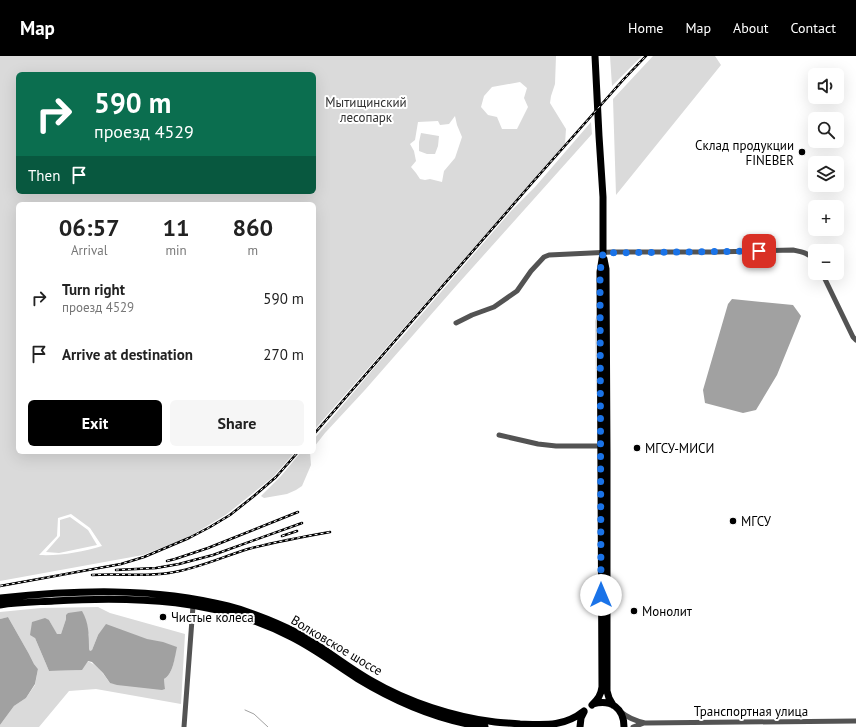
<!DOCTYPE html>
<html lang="en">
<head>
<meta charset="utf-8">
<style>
  body { margin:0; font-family:"PT Sans",sans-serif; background:#f6f6f6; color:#222; height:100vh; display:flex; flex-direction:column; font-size:15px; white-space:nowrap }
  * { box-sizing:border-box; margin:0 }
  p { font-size:13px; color:#767676 }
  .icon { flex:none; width:22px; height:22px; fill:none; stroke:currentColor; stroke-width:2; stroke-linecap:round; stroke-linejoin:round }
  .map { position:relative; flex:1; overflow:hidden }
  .sheet { position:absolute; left:16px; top:146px; width:300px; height:252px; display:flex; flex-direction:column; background:#fff; border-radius:6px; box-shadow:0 4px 16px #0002 }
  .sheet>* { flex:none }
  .guide { position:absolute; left:16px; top:16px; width:300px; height:122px; border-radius:6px; box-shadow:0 4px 16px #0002; background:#0b6e4f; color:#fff; overflow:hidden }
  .fabs { position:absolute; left:808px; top:12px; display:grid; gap:8px }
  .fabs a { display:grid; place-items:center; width:36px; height:36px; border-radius:6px; background:#fff; box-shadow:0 4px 16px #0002; font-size:20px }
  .pin { position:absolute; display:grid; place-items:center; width:34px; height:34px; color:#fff; margin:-17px; border-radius:8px; box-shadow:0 2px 6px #0006 }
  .me { position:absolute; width:44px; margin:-22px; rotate:0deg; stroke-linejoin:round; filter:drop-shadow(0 0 3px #0008) }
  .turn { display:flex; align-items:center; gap:14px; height:84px; padding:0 12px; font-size:18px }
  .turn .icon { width:52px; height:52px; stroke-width:2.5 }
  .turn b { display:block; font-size:28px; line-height:34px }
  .then { display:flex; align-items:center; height:38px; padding:0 12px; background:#0003; gap:8px; font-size:15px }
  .eta { display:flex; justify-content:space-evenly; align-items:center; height:68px; text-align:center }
  .eta b { font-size:24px; font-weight:700; line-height:28px }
  .primary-button { display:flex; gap:8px; margin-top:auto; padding:8px 12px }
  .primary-button a { flex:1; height:46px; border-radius:6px; background:#000; color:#fff; font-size:16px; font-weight:700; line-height:46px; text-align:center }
  .primary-button a+a { background:#f6f6f6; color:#222 }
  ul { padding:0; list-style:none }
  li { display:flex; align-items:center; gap:12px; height:56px; padding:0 12px }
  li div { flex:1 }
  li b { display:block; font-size:15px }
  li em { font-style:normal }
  header { display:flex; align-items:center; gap:24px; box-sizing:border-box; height:56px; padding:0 20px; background:#000; color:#fff }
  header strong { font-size:19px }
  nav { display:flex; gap:22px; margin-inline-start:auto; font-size:14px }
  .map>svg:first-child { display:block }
  .green { fill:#dadada; fill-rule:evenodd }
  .water { fill:#a1a1a1 }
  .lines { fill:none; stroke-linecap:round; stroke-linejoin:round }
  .stream { stroke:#a1a1a1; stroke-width:1 }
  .minor { stroke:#535353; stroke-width:5 }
  .major { stroke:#000; stroke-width:7 }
  .rail-casing { stroke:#000; stroke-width:2.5 }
  .rail { stroke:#fff; stroke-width:1; stroke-dasharray:3; stroke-linecap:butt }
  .route { stroke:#1a73e8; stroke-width:7; stroke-dasharray:0 12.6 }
  .poi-dot { fill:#000; stroke:#fff; stroke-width:1.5 }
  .labels { text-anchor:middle; stroke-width:4; stroke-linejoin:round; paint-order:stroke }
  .park-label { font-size:13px; fill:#313131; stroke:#fff }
  .poi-label { font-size:13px; fill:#000; stroke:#fff; text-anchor:start }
  .street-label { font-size:13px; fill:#000; stroke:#fff }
</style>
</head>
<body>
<header>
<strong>Map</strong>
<nav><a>Home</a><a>Map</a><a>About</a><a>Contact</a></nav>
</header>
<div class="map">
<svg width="856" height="671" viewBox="0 0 856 671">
  <rect width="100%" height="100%" fill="#fff"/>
  <path class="green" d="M0,0H556L555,28L551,40L550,47L566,73L565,88L314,374V148H18V396H295L273,421L227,458L187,482L143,499L0,525ZM18,18H314V136H18ZM520,26L527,32L524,42L528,51L517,73H502L497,61L488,59L481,51L484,40L492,31ZM455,60L457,69L462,81L455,102L444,115L442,126L430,123L425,124L420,123L416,117L411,111L416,105L414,95L410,88L415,84L418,66L438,65L440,69L449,68ZM71,458L90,472L102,490C82,496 61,500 39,499L57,480L58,462Z
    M610,0H642L612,30Z
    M653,0H715L721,9L616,139L613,43Z
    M591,66L592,78L457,229L364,335L325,377L314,391V383L380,305L402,281L511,155L535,131Z
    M421,77L439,80L438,90L435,98H427L419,95V86Z
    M595,262L596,265L597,334L596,340Z
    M301,396H310L311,409L302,430L296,434L287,438L264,442L261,440L281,420Z
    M70,461L88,474L97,489L59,497L46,496L60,480V464Z
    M98,551L110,557L185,578L181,648L96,633L69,635L39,671H0V669L14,650L26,642L35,629L38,613L34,608L29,598L8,561L0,563V556L41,552ZM66,563L89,578V593L90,595L92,594L98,579C125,581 151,582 176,591C175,600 173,619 164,623L165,633L110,627C104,619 97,608 87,605L81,614L49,615L35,582L49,564L57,579L61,578Z"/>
  <path class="water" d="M732,243L793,249L801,260L777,319L756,354L743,357L705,347L703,334L728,248Z
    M82,555C89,567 89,579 89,593L90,595L92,594L98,579L106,568L147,583L163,586L177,591C175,600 173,619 164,623L165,633L162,634L117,629L110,627L103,617L92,606L88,605L82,614L49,615L35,582L30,579L32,566L45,562L49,564L57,578H61L66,563V559L68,557Z
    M8,561L29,598L34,608L38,613L35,628L26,642L14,650L0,669V563Z"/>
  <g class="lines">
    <path class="stream" d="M245,654L254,658L268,671"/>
    <path class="minor" d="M822,217L853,281L856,284
      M456,267L472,259L494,251L517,235L531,215L544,201L549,199L612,196H715L793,194C803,196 808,197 815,204
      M499,379L538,388L556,390H601
      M621,656C628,662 636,665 645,667L856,665
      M184,671L193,550
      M633,671L644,667"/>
    <path class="major" d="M604,203L606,213L607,397V635L609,642L613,649
      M0,542C75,534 154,531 228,550C252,556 283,569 305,581C328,595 349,612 372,625C408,646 454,661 495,666C503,667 511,667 520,668C545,669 564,671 584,655
      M0,549C18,546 36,546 54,545C134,540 219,543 291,581C315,593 336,609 358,623C396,646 441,665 485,671
      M593,648C611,643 624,652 624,671
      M592,649C598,643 601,639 602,631L600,216L603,197V141L599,80L595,0
      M580,671L581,662L584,656"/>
    <g class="rail-casing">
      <path id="rail" d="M314,378L532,127L623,24L646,0
        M282,480L297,475
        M167,505L175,503L208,492L298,456
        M116,514L156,512L179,508L213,499L302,467
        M92,519C118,517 144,521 169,517C197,513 222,501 248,493C275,486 302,481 330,476
        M0,530L121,508L144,501L189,482L210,471L230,459L254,440L276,421L298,396"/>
    </g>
    <use href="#rail" class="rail"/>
  </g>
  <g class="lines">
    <path class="route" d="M601,539L600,216L603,197L759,195"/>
  </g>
  <g class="poi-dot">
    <circle cx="802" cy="96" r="4"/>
    <circle cx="637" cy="392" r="4"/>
    <circle cx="733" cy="465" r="4"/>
    <circle cx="634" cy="555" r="4"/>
    <circle cx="163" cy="561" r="4"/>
  </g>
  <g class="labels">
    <g class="park-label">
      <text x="366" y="51">Мытищинский<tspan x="366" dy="15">лесопарк</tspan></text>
    </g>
    <g class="poi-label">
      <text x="794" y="94" text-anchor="end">Склад продукции<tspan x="794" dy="15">FINEBER</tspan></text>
      <text x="645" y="397">МГСУ-МИСИ</text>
      <text x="741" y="470">МГСУ</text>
      <text x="642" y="560">Монолит</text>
      <text x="171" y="566">Чистые колеса</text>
    </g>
    <g class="street-label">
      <text transform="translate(337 589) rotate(31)" y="5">Волковское шоссе</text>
      <text x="751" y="660">Транспортная улица</text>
    </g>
  </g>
</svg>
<div class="fabs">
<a><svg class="icon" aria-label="sound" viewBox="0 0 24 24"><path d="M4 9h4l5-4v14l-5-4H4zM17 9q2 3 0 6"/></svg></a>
<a><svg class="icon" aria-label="search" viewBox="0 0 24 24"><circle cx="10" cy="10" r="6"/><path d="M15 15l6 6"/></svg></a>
<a><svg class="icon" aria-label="layers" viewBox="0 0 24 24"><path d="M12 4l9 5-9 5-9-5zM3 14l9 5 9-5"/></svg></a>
<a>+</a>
<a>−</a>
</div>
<div class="pin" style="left:759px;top:195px;background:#d93025"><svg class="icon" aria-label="arrive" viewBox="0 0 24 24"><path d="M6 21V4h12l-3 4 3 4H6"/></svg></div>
<svg class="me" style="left:601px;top:539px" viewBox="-20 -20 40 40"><circle r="19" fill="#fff"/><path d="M0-13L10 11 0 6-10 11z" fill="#1a73e8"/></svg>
<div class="guide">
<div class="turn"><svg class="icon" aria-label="right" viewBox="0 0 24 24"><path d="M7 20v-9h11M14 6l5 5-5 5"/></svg><div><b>590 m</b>проезд 4529</div></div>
<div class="then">Then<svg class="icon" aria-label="arrive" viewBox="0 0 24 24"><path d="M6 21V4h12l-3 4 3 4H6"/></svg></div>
</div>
<section class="sheet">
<div class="eta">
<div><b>06:57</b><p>Arrival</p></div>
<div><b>11</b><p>min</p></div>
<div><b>860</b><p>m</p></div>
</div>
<ul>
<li><svg class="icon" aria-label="right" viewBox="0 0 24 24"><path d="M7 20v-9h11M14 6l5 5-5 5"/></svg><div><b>Turn right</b><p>проезд 4529</p></div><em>590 m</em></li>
<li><svg class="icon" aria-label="arrive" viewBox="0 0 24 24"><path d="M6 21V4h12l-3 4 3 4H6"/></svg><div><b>Arrive at destination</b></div><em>270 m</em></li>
</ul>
<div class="primary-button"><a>Exit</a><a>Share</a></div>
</section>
</div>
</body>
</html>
